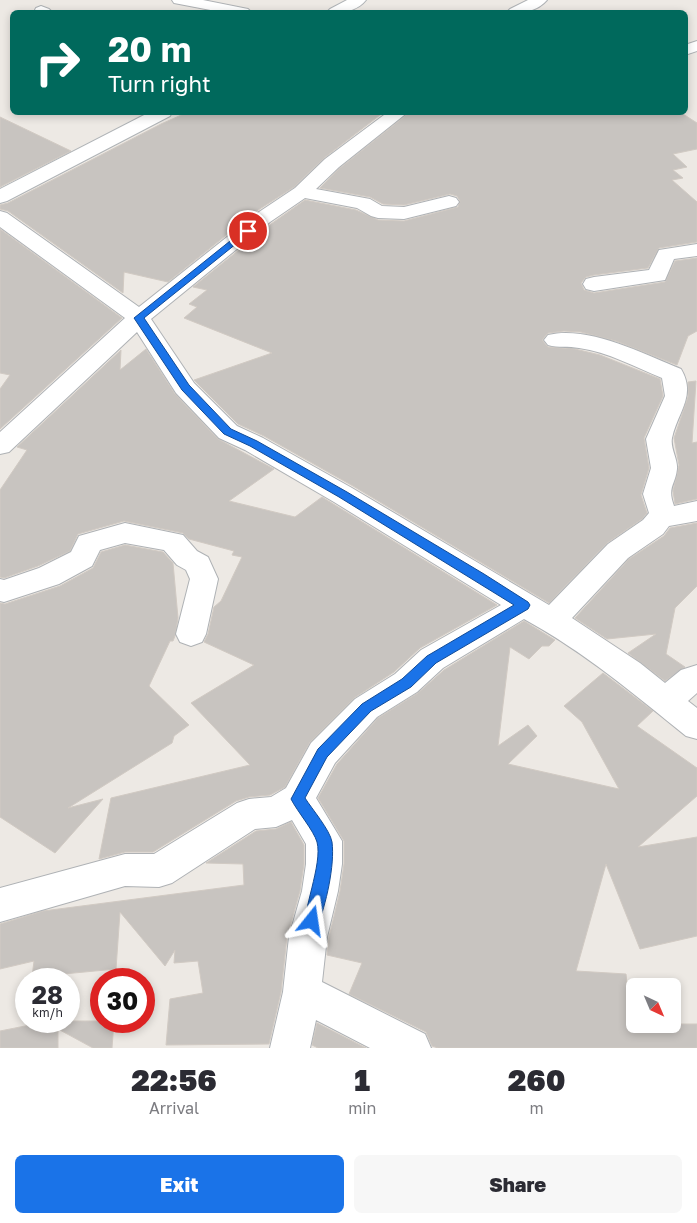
<!DOCTYPE html>
<html lang="en">
<head>
<meta charset="utf-8">
<style>
  body { margin:0; font-family:"Golos Text",sans-serif; background:#f7f7f7; color:#2b2b33; height:100vh; display:flex; flex-direction:column; font-size:19px; white-space:nowrap }
  * { box-sizing:border-box; margin:0 }
  p { font-size:16px; color:#7c7c81 }
  .icon { flex:none; width:28px; height:28px; fill:none; stroke:currentColor; stroke-width:2; stroke-linecap:round; stroke-linejoin:round }
  .map { position:relative; height:1048px; overflow:hidden }
  .side { display:flex; flex-direction:column; background:#fff; flex:1 }
  .side>* { flex:none }
  .top-card { position:absolute; left:10px; top:10px; width:678px; height:105px; border-radius:8px; box-shadow:0 2px 8px #0003; background:#00695c; color:#fff; overflow:hidden }
  .needle { width:32px; rotate:136deg }
  .buttons { position:absolute; left:626px; top:978px; display:grid; gap:10px }
  .buttons a { display:grid; place-items:center; width:55px; height:55px; border-radius:8px; background:#fff; box-shadow:0 2px 8px #0003; font-size:25px }
  .speed { position:absolute; left:15px; top:968px; display:flex; gap:10px; font-size:25px; font-weight:700; text-align:center }
  .speed>* { display:grid; place-content:center; width:65px; height:65px; border-radius:50%; background:#fff; box-shadow:0 2px 8px #0003; line-height:1 }
  .speed small { font-size:12px; font-weight:400 }
  .speed .limit { border:8px solid #d22; background:#fff; color:#111 }
  .pin { position:absolute; display:grid; place-items:center; width:42px; height:42px; color:#fff; margin:-21px; border:2px solid #fff; border-radius:50%; box-shadow:0 1px 5px #0007 }
  .me { position:absolute; width:55px; margin:-28px; rotate:15deg; stroke-linejoin:round; filter:drop-shadow(0 0 4px #0008) }
  .turn { display:flex; align-items:center; gap:18px; height:105px; padding:0 15px; font-size:22px }
  .turn .icon { width:65px; height:65px; stroke-width:2.5 }
  .turn b { display:block; font-size:35px; line-height:42px }
  .eta { display:flex; justify-content:space-evenly; align-items:center; height:85px; text-align:center }
  .eta b { font-size:30px; font-weight:800; line-height:35px }
  .action { display:flex; gap:10px; margin-top:auto; padding:10px 15px }
  .action a { flex:1; height:58px; border-radius:8px; background:#1a73e8; color:#fff; font-size:20px; font-weight:800; line-height:58px; text-align:center }
  .action a+a { background:#f7f7f7; color:#2b2b33 }
  .map>svg:first-child { display:block }
  .building { fill:#c8c4c0; stroke:#d1cac3 }
  .lines { fill:none; stroke-linecap:round; stroke-linejoin:round }
  .minor-casing { stroke:#afb2b5; stroke-width:2 }
  .secondary-casing { stroke:#b0b4b7; stroke-width:2 }
  .minor { fill:#fff; fill-rule:evenodd }
  .secondary { fill:#fff; fill-rule:evenodd }
  .route { fill:#1a73e8; stroke:#114b97 }
</style>
</head>
<body>
<div class="map">
<svg width="697" height="1048" viewBox="0 0 697 1048">
  <rect width="100%" height="100%" fill="#ede9e4"/>
  <path class="building" d="M188,112H384L324,158L294,187L255,212L168,282L124,272L123,293L8,211L0,209V205L8,203L161,124Z
    M410,112H680L697,123V149L673,154L687,167L673,170L683,178L672,180L697,202V242L659,248L648,268L594,275L586,277L581,283L584,290L594,293L665,282L675,261L697,258V331L688,336L677,365L616,341L581,332L564,331L548,333L542,340L548,347L575,349L600,355L660,379L663,396L644,438L649,468L641,495L647,513L642,519L607,543L549,603L353,486L264,436L238,424L194,380L272,353L184,318L197,307L189,304L207,290L193,287L271,224L305,200L356,210L378,220L404,221L458,207L460,201L457,196L450,194L404,205L383,204L370,197L320,188L340,168Z
    M0,117L71,151L0,187Z
    M0,229L122,318L0,429V389L10,375L0,373Z
    M146,349L175,394L218,439L274,469L229,501L295,517L322,497L497,605L420,648L394,672L354,698L310,742L285,787L270,795L249,797L236,801L153,852H125L99,859L111,798L250,765L191,703L254,665L204,642L208,634L214,607L221,601L242,557L232,555L234,551L189,539L183,533L124,521L78,534L70,551L38,566L4,578L0,577V490L27,450L17,447L121,350L120,370Z
    M696,381L692,443L697,442V499L675,504L673,491L679,465L674,438L688,397V382Z
    M697,523V586L675,608L666,654L685,667L665,681L628,653L656,634L607,639L575,618L629,559L664,536L670,528Z
    M125,545L163,552L173,563L178,618L175,636L173,641H170L149,686L189,725L174,736L172,743L68,808L103,799L55,853L0,817V603L5,604L60,586L93,568L101,552Z
    M524,621L555,640L549,646H542L529,659L510,647L498,746L528,725L537,736L508,764L619,789L582,722L564,706L603,673L653,711L637,726L697,768V796L638,847L697,837V936L640,949L606,864L576,971L626,974L628,992L635,996V1024H697V1048H438L432,1046L426,1032L349,994L362,963L327,955L329,937L340,891L344,864V841L318,798L337,764L378,718L418,693L444,670Z
    M291,822L304,845V864L300,891L287,937L281,992L269,1044L166,1045L170,999L203,993L198,961L174,963L175,950L165,966L120,912L116,969L32,977L34,961L0,969V924L43,911L244,885L243,864L206,863L256,831L276,829Z
    M43,1021H114L112,1048H93L58,1029V1048H0V1031L45,1022Z
    M317,1023L366,1048H318L312,1045Z"/>
  <g class="lines">
    <g class="minor-casing">
      <path id="minor" d="M172,0H203L248,9L251,12H221L174,3Z
        M528,0H547C538,11 521,14 507,12L510,9Z
        M41,6L49,9L52,12H34L36,8Z
        M697,41V51L685,55V45Z
        M388,112H408L339,167L316,189L370,199L382,206L404,207L449,196L456,198L459,202L456,206L404,219L378,218L371,216L357,208L305,198L270,222L151,319L194,383L237,426L263,438L352,488L549,605L608,544L643,520L649,513L643,494L651,468L646,439L665,396L662,378C635,367 608,352 579,348C569,346 558,348 548,345L544,340L548,335C588,325 644,354 681,369C697,396 677,413 672,438C670,448 678,459 677,469C675,486 667,487 674,506L697,501V521L669,526L663,534L628,558L572,618L640,663L665,683L681,670L697,665V693L688,701L697,708V739L686,736C634,694 583,651 524,619L443,668L417,692L377,717L335,763L316,798L342,841V864L338,891L327,937L322,982L425,1034L431,1048H370L316,1020L310,1048H270L283,992L289,937L302,891L306,864V844L292,820L276,827L255,829L172,883L159,887L125,886L0,922V888L125,854H154L237,803L249,799L271,797L286,788L311,743L355,699L395,674L421,650L501,605L334,502L245,450L219,438L176,393L137,332L9,452L0,454V432L125,318L0,227V211L7,213L139,307L256,214L295,188L325,159Z
        M697,244V256L674,259L665,280L594,291L586,289L583,284L586,279L594,277L649,270L659,250Z
        M125,523L183,535L197,551L208,557L218,579L206,634L202,642L191,646L180,642L176,634L190,579L186,570L177,565L164,550L125,543L100,550L92,566L59,584L4,602L0,601V579L4,580L39,568L71,552L79,536Z"/>
    </g>
    <g class="secondary-casing">
      <path id="secondary" d="M347,0H366C358,11 340,14 327,12L330,9Z
        M150,112H172L170,116L7,201L0,203V189Z"/>
    </g>
    <use href="#minor" class="minor"/>
    <use href="#secondary" class="secondary"/>
  </g>
  <path class="route" d="M245,229L252,231L144,318L189,385L231,429L257,441L347,492L484,574L528,602L530,605L528,609L436,663L411,687L371,711L327,757L305,798C312,809 330,830 332,842C335,865 326,905 317,927L312,929L306,927C301,914 323,864 317,842C314,831 297,811 291,799L318,749L362,704L402,679L427,656L514,605L339,497L250,446L224,434L182,390L134,318Z"/>
</svg>
<div class="buttons">
<a><svg class="needle" viewBox="-14 -14 28 28"><path d="M0-13l5 13h-10z" fill="#e53935"/><path d="M0 13l5-13h-10z" fill="#7c7c81"/></svg></a>
</div>
<div class="speed"><div>28<small>km/h</small></div><div class="limit">30</div></div>
<div class="pin" style="left:248px;top:231px;background:#d93025"><svg class="icon" aria-label="arrive" viewBox="0 0 24 24"><path d="M6 21V4h12l-3 4 3 4H6"/></svg></div>
<svg class="me" style="left:312px;top:921px" viewBox="-20 -20 40 40"><path d="M0-17L14 15 0 8-14 15z" fill="#1a73e8" stroke="#fff" stroke-width="4"/></svg>
<div class="top-card">
<div class="turn"><svg class="icon" aria-label="right" viewBox="0 0 24 24"><path d="M7 20v-9h11M14 6l5 5-5 5"/></svg><div><b>20 m</b>Turn right</div></div>
</div>
</div>
<section class="side">
<div class="eta">
<div><b>22:56</b><p>Arrival</p></div>
<div><b>1</b><p>min</p></div>
<div><b>260</b><p>m</p></div>
</div>
<div class="action"><a>Exit</a><a>Share</a></div>
</section>
</body>
</html>
